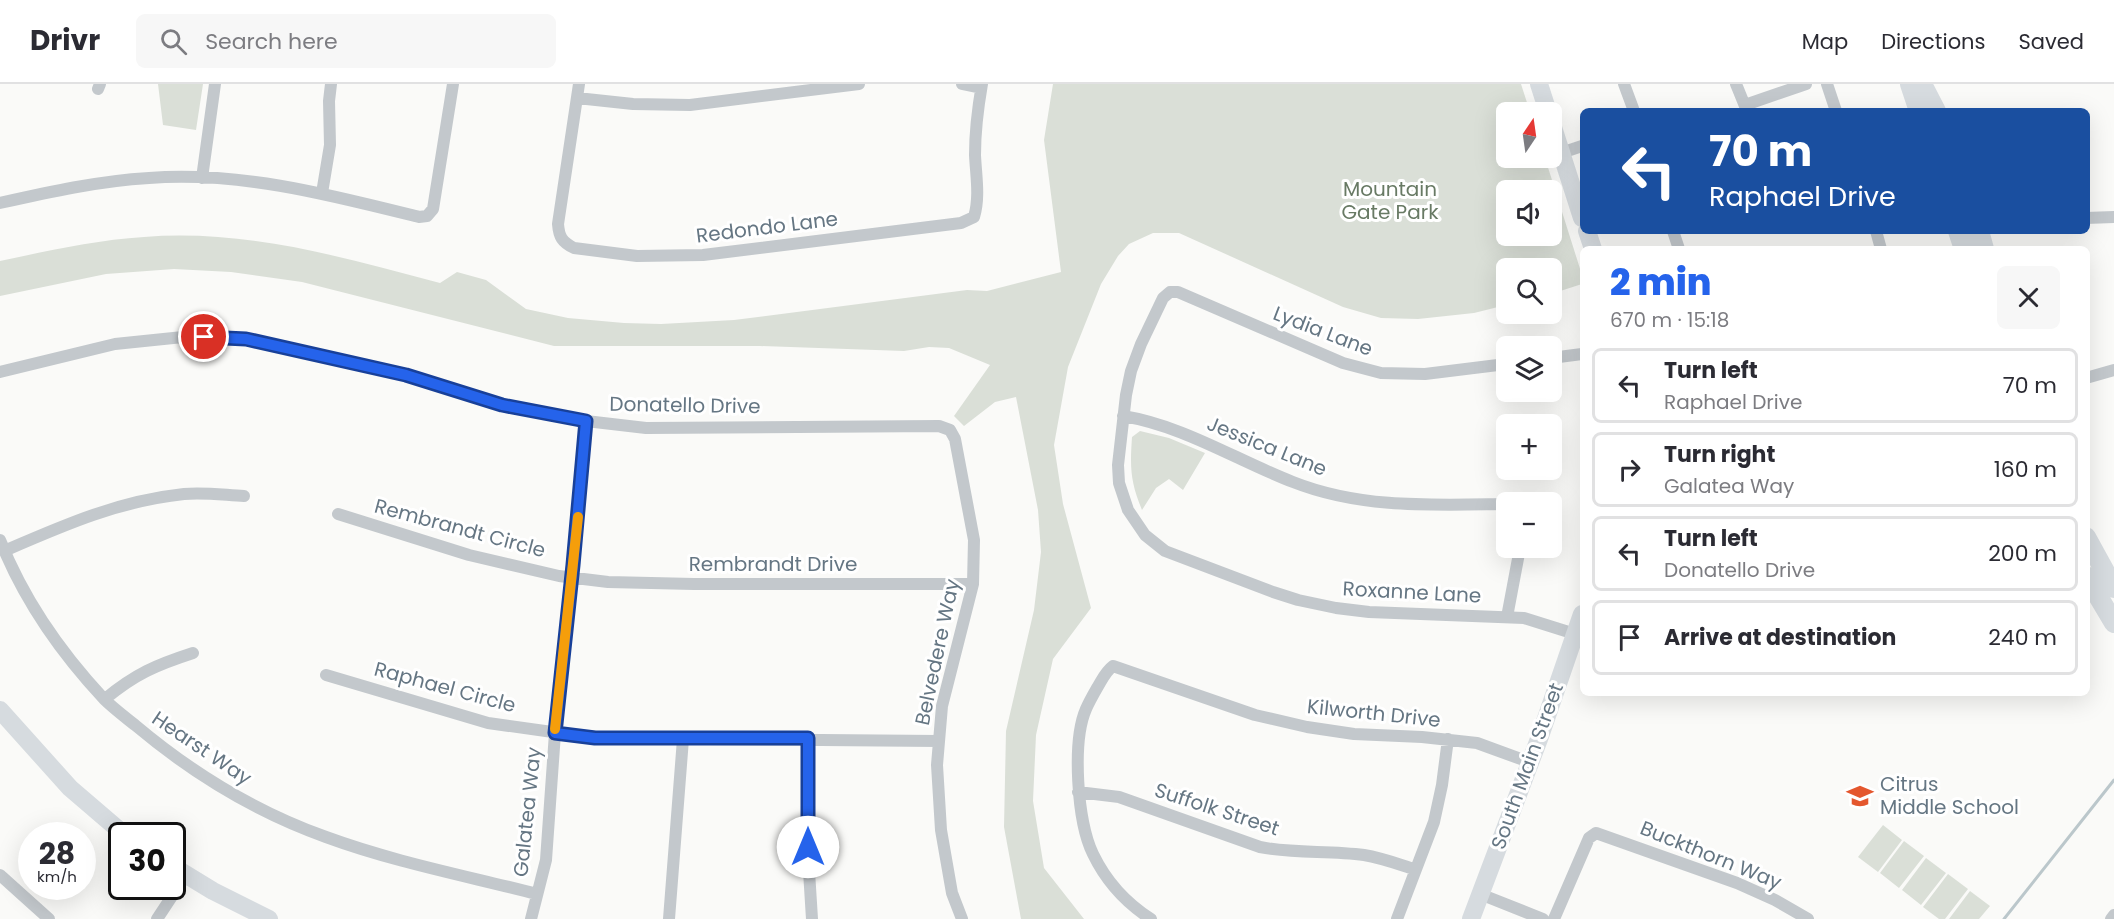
<!DOCTYPE html>
<html lang="en">
<head>
<meta charset="utf-8">
<style>
  body { margin:0; font-family:Poppins,sans-serif; background:#f7f7f7; color:#2b2b33; height:100vh; display:flex; flex-direction:column; font-size:22px; white-space:nowrap }
  * { box-sizing:border-box; margin:0 }
  p { font-size:20px; color:#7c7c81 }
  .icon { flex:none; width:33px; height:33px; fill:none; stroke:currentColor; stroke-width:2; stroke-linecap:round; stroke-linejoin:round }
  .map { position:relative; flex:1; overflow:hidden }
  .details { position:absolute; left:1580px; top:162px; width:510px; height:450px; display:flex; flex-direction:column; background:#fff; border-radius:9px; box-shadow:0 6px 24px #0002 }
  .details>* { flex:none }
  .hud { position:absolute; left:1580px; top:24px; width:510px; height:126px; border-radius:9px; box-shadow:0 6px 24px #0002; background:#1a4fa0; color:#fff; overflow:hidden }
  .needle { width:39px; rotate:13deg }
  .fabs { position:absolute; left:1496px; top:18px; display:grid; gap:12px }
  .fabs a { display:grid; place-items:center; width:66px; height:66px; border-radius:9px; background:#fff; box-shadow:0 6px 24px #0002; font-size:30px }
  .speed { position:absolute; left:18px; top:738px; display:flex; gap:12px; font-size:30px; font-weight:700; text-align:center }
  .speed>* { display:grid; place-content:center; width:78px; height:78px; border-radius:50%; background:#fff; box-shadow:0 6px 24px #0002; line-height:1 }
  .speed small { font-size:15px; font-weight:400 }
  .speed .limit { border:3px solid #111; border-radius:9px; background:#fff; color:#111 }
  .pin { position:absolute; display:grid; place-items:center; width:51px; height:51px; color:#fff; margin:-26px; border:3px solid #fff; border-radius:50%; box-shadow:0 2px 6px #0007 }
  .me { position:absolute; width:66px; margin:-33px; rotate:0deg; stroke-linejoin:round; filter:drop-shadow(0 0 4px #0008) }
  .turn { display:flex; align-items:center; gap:21px; height:126px; padding:0 30px; font-size:27px }
  .turn .icon { width:78px; height:78px; stroke-width:2.5 }
  .turn b { display:block; font-size:42px; line-height:51px }
  .round { display:grid; place-items:center; flex:none; width:63px; height:63px; border-radius:9px; background:#f7f7f7 }
  .overview { display:flex; align-items:center; justify-content:space-between; height:102px; padding:0 30px }
  h1 { font-size:36px; font-weight:800; line-height:45px; color:#2563eb }
  ul { padding:0; list-style:none }
  li { display:flex; align-items:center; gap:18px; height:75px; margin:0 12px 9px; padding:0 18px; border:3px solid #e1e1e2; border-radius:9px }
  li div { flex:1 }
  li b { display:block; font-size:22px }
  li em { font-style:normal }
  header { display:flex; align-items:center; gap:36px; box-sizing:border-box; height:84px; padding:0 30px; background:#fff; border-bottom:2px solid #e1e1e2 }
  header strong { font-size:28px }
  nav { display:flex; gap:33px; margin-inline-start:auto; font-size:21px }
  .search { width:420px; height:54px; background:#f7f7f7; display:flex; align-items:center; gap:15px; box-sizing:border-box; padding:0 21px; border-radius:9px; color:#7c7c81; font-size:22px }
  .map>svg:first-child { display:block }
  .green { fill:#dadfd7; fill-rule:evenodd }
  .lines { fill:none; stroke-linecap:round; stroke-linejoin:round }
  .stream { stroke:#bbc7cb; stroke-width:3 }
  .minor { stroke:#c3c8cc; stroke-width:12 }
  .secondary { stroke:#d6dbdf; stroke-width:18 }
  .primary { stroke:#d6dbdf; stroke-width:20 }
  .route-casing { stroke:#184099; stroke-width:15 }
  .route { stroke:#2563eb; stroke-width:10 }
  .slow { stroke:#f59e0b; stroke-width:10 }
  .labels { text-anchor:middle; stroke-width:6; stroke-linejoin:round; paint-order:stroke }
  .park-label { font-size:20px; fill:#687a64; stroke:#fff }
  .street-label { font-size:20px; fill:#657683; stroke:#fff }
  .poi-label { font-size:20px; fill:#657683; stroke:#fff; text-anchor:start }
</style>
</head>
<body>
<header>
<strong>Drivr</strong>
<div class="search"><svg class="icon" aria-label="search" viewBox="0 0 24 24"><circle cx="10" cy="10" r="6"/><path d="M15 15l6 6"/></svg>Search here</div>
<nav><a>Map</a><a>Directions</a><a>Saved</a></nav>
</header>
<div class="map">
<svg width="2114" height="835" viewBox="0 0 2114 835">
  <rect width="100%" height="100%" fill="#fafaf8"/>
  <path class="green" d="M158,0H203L196,46L163,41Z
    M1053,0H1521L1530,28H1506V74H1545L1582,191V200L1551,210V184H1506V221L1474,229L1418,235L1381,234L1343,223L1179,149H1153L1129,160L1118,172L1101,200L1068,283L1054,361L1063,420L1091,524L1053,575L1036,651L1033,717L1044,784L1084,835H1021L1004,743L1006,647L1034,526L1041,468L1038,426L1016,313L995,318L964,342L954,332L990,281L949,264L929,263L904,267L760,262H554L302,198L231,188L174,185L106,190L0,212V177C48,167 95,156 144,153C245,145 343,173 440,199L457,188L486,196L526,225L568,234L624,239L661,240L734,236L967,206L987,207L1061,188L1044,56ZM1506,106H1551V152H1506Z
    M1140,347L1169,354L1205,369L1183,406L1169,395L1156,404L1142,426C1130,397 1130,383 1132,353Z
    M1883,741L1902,756L1878,788L1858,773Z
    M1904,757L1924,772L1899,804L1880,789Z
    M1926,774L1946,789L1921,821L1902,806Z
    M1948,790L1968,805L1945,835H1939L1923,823Z
    M1970,807L1990,822L1979,835H1949Z"/>
  <g class="lines">
    <path class="stream" d="M2004,835L2114,696"/>
    <path class="minor" d="M579,0L558,140C559,153 562,158 574,164L637,172L703,171L961,139L974,133C980,113 976,92 975,71C975,48 978,23 982,0
      M962,0L981,4
      M1624,0L1634,27
      M1736,0L1747,27
      M1827,0L1836,27
      M98,5L100,0
      M577,14L633,20L690,21L859,0
      M1745,21L1806,0
      M1561,69L1582,62
      M202,94L215,0
      M322,109L330,61L329,17L331,0
      M0,119C49,108 98,97 149,94C240,87 331,111 419,133L427,132L433,125L453,0
      M2086,134L2114,133
      M1673,147L1679,165
      M1876,147L1881,165
      M1551,274L1582,270
      M1506,280L1425,290L1381,289L1343,279L1178,208H1170L1163,214L1141,260L1131,287L1126,311L1118,381L1119,399L1128,426L1145,451L1165,467L1273,508L1298,516L1336,524L1369,528L1524,534L1575,550
      M0,288L115,260L183,253L246,255L406,291L503,321L586,337L646,344L939,342L950,346L955,355L974,456L973,500L942,622L937,681L941,746L952,809L962,835
      M2086,294L2114,286
      M1123,332C1184,342 1236,376 1293,398C1361,425 1434,421 1506,420
      M338,430L469,471L559,492L608,498L694,500H973
      M0,456C23,514 61,569 104,615C113,624 125,633 135,641C192,689 256,728 326,753C394,778 467,792 537,810
      M4,467C64,441 118,417 184,410C203,408 224,411 244,412
      M1507,533L1520,464
      M326,591L488,639L595,654L939,657
      M105,615C135,590 156,581 193,569
      M808,654L809,787L812,835
      M1078,708L1119,713L1260,763C1294,770 1329,766 1364,771C1382,774 1398,780 1414,785
      M0,791L49,835
      M1480,810L1543,835
      M157,835L186,791
      M531,835L546,776L555,649L572,494L586,337
      M669,835L683,655
      M1151,835C1126,819 1106,797 1093,770C1077,738 1072,657 1086,625C1089,618 1093,611 1097,604C1102,596 1105,588 1113,582L1255,631L1307,643L1354,650L1422,653L1477,659L1529,678
      M1397,835L1434,738L1442,701L1448,655
      M1554,835L1589,754L1596,749L1737,799L1775,816L1808,835
      M2111,835L2114,831"/>
    <path class="secondary" d="M1539,0L1548,28
      M1551,37L1582,134
      M1587,147L1593,165
      M0,626L70,704L126,752
      M172,782L213,807L269,835
      M1471,835L1539,655L1582,530"/>
    <path class="primary" d="M1910,0L1919,27
      M1922,0L1936,27
      M1958,147L1964,165
      M1979,147L1984,165
      M2086,453L2114,504
      M2086,492L2114,539"/>
  </g>
  <g class="lines">
    <g class="route-casing">
      <path id="route" d="M204,253L246,255L406,291L502,321L586,337L573,481L555,649L595,654H808V763"/>
    </g>
    <use href="#route" class="route"/>
    <path class="slow" d="M555,645L578,433"/>
  </g>
  <defs>
    <g id="school-bare" transform="scale(2.07)"><path d="M0-5L7-2L0 1L-7-2ZM-4 1L0 2.5L4 1V4Q0 6-4 4Z" fill="#e4572e" stroke="#fff" stroke-width="2.5" paint-order="stroke"/></g>
  </defs>
  <g fill-rule="evenodd">
    <use href="#school-bare" x="1860" y="712"/>
  </g>
  <g class="labels">
    <g class="park-label">
      <text x="1390" y="112">Mountain<tspan x="1390" dy="23">Gate Park</tspan></text>
    </g>
    <g class="street-label">
      <text transform="translate(767 143) rotate(-7)" y="7">Redondo Lane</text>
      <text transform="translate(1323 247) rotate(21)" y="7">Lydia Lane</text>
      <text transform="translate(685 321) rotate(1)" y="7">Donatello Drive</text>
      <text transform="translate(1267 362) rotate(22)" y="7">Jessica Lane</text>
      <text transform="translate(460 444) rotate(15)" y="7">Rembrandt Circle</text>
      <text x="773" y="487">Rembrandt Drive</text>
      <text transform="translate(1412 508) rotate(3)" y="7">Roxanne Lane</text>
      <text transform="translate(937 568) rotate(-78)" y="7">Belvedere Way</text>
      <text transform="translate(445 603) rotate(15)" y="7">Raphael Circle</text>
      <text transform="translate(1374 629) rotate(6)" y="7">Kilworth Drive</text>
      <text transform="translate(202 664) rotate(34)" y="7">Hearst Way</text>
      <text transform="translate(1527 682) rotate(-70)" y="7">South Main Street</text>
      <text transform="translate(1217 725) rotate(18)" y="7">Suffolk Street</text>
      <text transform="translate(527 728) rotate(-84)" y="7">Galatea Way</text>
      <text transform="translate(1711 771) rotate(22)" y="7">Buckthorn Way</text>
    </g>
    <g class="poi-label">
      <text x="1880" y="707">Citrus<tspan x="1880" dy="23">Middle School</tspan></text>
    </g>
  </g>
</svg>
<div class="fabs">
<a><svg class="needle" viewBox="-14 -14 28 28"><path d="M0-13l5 13h-10z" fill="#e53935"/><path d="M0 13l5-13h-10z" fill="#7c7c81"/></svg></a>
<a><svg class="icon" aria-label="sound" viewBox="0 0 24 24"><path d="M4 9h4l5-4v14l-5-4H4zM17 9q2 3 0 6"/></svg></a>
<a><svg class="icon" aria-label="search" viewBox="0 0 24 24"><circle cx="10" cy="10" r="6"/><path d="M15 15l6 6"/></svg></a>
<a><svg class="icon" aria-label="layers" viewBox="0 0 24 24"><path d="M12 4l9 5-9 5-9-5zM3 14l9 5 9-5"/></svg></a>
<a>+</a>
<a>−</a>
</div>
<div class="speed"><div>28<small>km/h</small></div><div class="limit">30</div></div>
<div class="pin" style="left:204px;top:253px;background:#d93025"><svg class="icon" aria-label="arrive" viewBox="0 0 24 24"><path d="M6 21V4h12l-3 4 3 4H6"/></svg></div>
<svg class="me" style="left:808px;top:763px" viewBox="-20 -20 40 40"><circle r="19" fill="#fff"/><path d="M0-13L10 11 0 6-10 11z" fill="#2563eb"/></svg>
<div class="hud">
<div class="turn"><svg class="icon" aria-label="left" viewBox="0 0 24 24"><path d="M17 20v-9H6M10 6l-5 5 5 5"/></svg><div><b>70 m</b>Raphael Drive</div></div>
</div>
<section class="details">
<div class="overview"><div><h1>2 min</h1><p>670 m · 15:18</p></div><a class="round"><svg class="icon" aria-label="close" viewBox="0 0 24 24"><path d="M6 6l12 12M18 6L6 18"/></svg></a></div>
<ul>
<li><svg class="icon" aria-label="left" viewBox="0 0 24 24"><path d="M17 20v-9H6M10 6l-5 5 5 5"/></svg><div><b>Turn left</b><p>Raphael Drive</p></div><em>70 m</em></li>
<li><svg class="icon" aria-label="right" viewBox="0 0 24 24"><path d="M7 20v-9h11M14 6l5 5-5 5"/></svg><div><b>Turn right</b><p>Galatea Way</p></div><em>160 m</em></li>
<li><svg class="icon" aria-label="left" viewBox="0 0 24 24"><path d="M17 20v-9H6M10 6l-5 5 5 5"/></svg><div><b>Turn left</b><p>Donatello Drive</p></div><em>200 m</em></li>
<li><svg class="icon" aria-label="arrive" viewBox="0 0 24 24"><path d="M6 21V4h12l-3 4 3 4H6"/></svg><div><b>Arrive at destination</b></div><em>240 m</em></li>
</ul>
</section>
</div>
</body>
</html>
